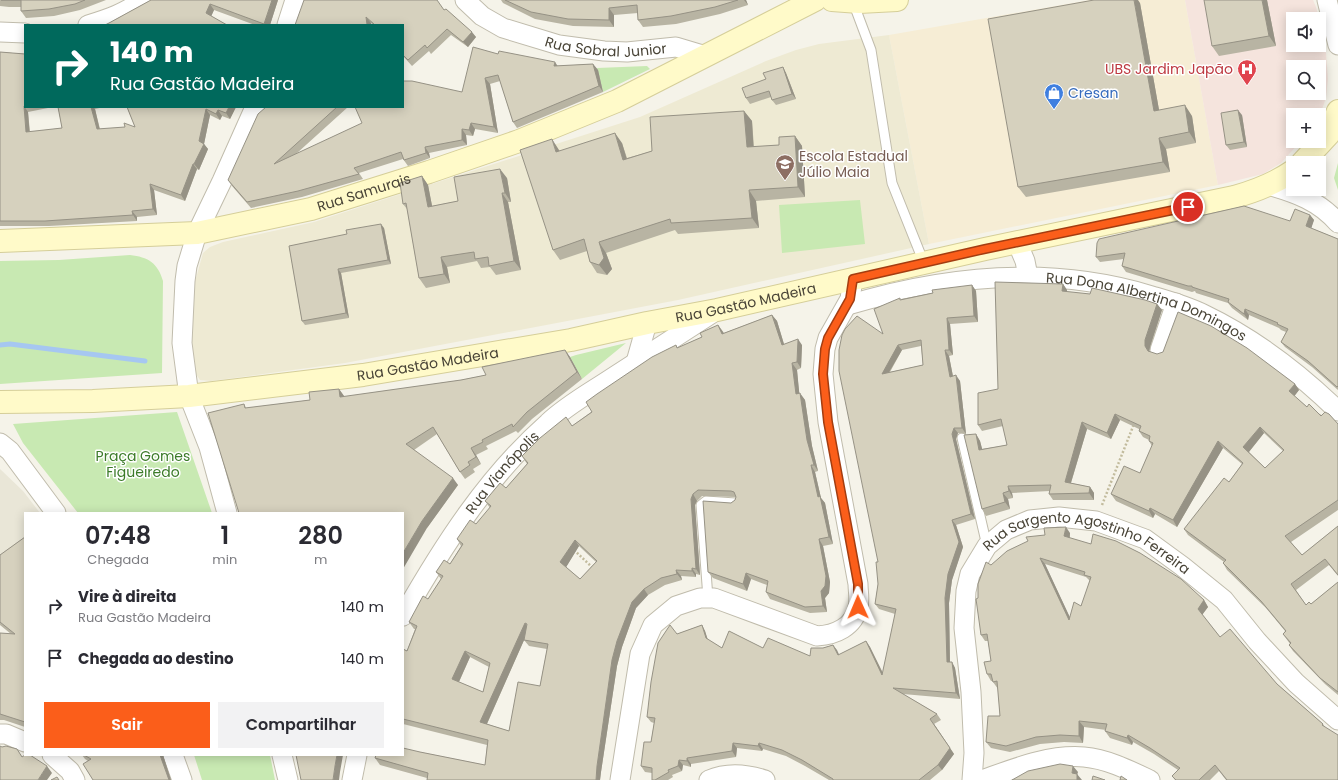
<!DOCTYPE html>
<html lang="pt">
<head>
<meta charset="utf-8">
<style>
  body { margin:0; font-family:Poppins,sans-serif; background:#f2f2f3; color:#2b2b33; height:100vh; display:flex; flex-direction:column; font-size:15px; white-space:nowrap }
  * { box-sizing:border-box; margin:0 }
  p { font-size:13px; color:#7c7c81 }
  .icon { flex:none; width:22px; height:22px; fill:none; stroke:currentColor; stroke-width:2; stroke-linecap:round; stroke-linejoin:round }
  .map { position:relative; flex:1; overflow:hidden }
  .sheet { position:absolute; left:24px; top:512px; width:380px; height:244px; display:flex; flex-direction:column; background:#fff; border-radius:0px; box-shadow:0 2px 10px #0003 }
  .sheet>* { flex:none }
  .guide { position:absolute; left:24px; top:24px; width:380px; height:84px; border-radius:0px; box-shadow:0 2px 10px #0003; background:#00695c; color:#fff; overflow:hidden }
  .buttons { position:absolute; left:1286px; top:12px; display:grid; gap:8px }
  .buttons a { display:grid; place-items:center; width:40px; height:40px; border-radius:0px; background:#fff; box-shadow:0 2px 10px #0003; font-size:20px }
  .pin { position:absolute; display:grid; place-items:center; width:34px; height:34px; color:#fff; margin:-17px; border:2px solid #fff; border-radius:50%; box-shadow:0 1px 4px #0007 }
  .me { position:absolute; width:44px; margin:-22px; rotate:359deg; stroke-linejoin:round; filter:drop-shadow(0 0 3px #0008) }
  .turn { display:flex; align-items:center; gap:14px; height:84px; padding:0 20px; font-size:18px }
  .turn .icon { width:52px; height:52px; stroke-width:2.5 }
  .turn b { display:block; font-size:28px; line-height:34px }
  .eta { display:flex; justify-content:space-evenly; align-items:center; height:68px; text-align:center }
  .eta b { font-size:24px; font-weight:600; line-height:28px }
  .primary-button { display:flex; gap:8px; margin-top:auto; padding:8px 20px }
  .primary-button a { flex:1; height:46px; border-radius:0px; background:#fb5e1a; color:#fff; font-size:16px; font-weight:600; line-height:46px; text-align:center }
  .primary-button a+a { background:#f2f2f3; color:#2b2b33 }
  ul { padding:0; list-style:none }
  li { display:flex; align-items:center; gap:12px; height:52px; padding:0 20px }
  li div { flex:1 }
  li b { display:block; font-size:15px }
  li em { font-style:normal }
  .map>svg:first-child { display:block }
  .residential { fill:#e9e6d7 }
  .commercial { fill:#f6edd5 }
  .education { fill:#eeead3 }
  .medical { fill:#f5e4dd; fill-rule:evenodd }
  .green { fill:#c8e9b2 }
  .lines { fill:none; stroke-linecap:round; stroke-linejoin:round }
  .stream { stroke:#a6c7f1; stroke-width:5 }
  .lane-casing { stroke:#c0bcac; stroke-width:11 }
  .street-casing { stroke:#c0bcac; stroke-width:21 }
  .secondary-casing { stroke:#d5ce99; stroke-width:24 }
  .path { stroke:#c2bb9d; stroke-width:2.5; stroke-dasharray:2 2; stroke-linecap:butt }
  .lane { stroke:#fff; stroke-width:9 }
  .street { stroke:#fff; stroke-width:19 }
  .secondary { stroke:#fffac9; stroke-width:22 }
  .wall { fill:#b8b4a3; fill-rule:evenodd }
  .shaded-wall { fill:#969285 }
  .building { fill:#d6d1be; stroke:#969285; fill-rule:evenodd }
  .route-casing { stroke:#a33d11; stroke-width:10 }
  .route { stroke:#fb5e1a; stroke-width:7 }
  .labels { text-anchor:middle; stroke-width:3; stroke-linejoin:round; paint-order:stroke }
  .street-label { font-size:14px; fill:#494437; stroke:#fff }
  .health-label { font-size:14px; fill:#be3a42; stroke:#fff; text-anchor:end }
  .shop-label { font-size:14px; fill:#366cbe; stroke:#fff; text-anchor:start }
  .education-label { font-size:14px; fill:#785e54; stroke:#fff; text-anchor:start }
  .park-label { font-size:14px; fill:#3c7b29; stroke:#fff }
</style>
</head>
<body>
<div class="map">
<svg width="1338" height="780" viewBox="0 0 1338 780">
  <rect width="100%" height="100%" fill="#f5f3e9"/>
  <path class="residential" d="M0,469L23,491L40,513H25V547L0,564Z"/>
  <path class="commercial" d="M1090,0H1185L1218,185L929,244L889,35Z"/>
  <path class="education" d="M889,35L929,244L678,300L345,363L211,381L200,380L193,370L192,337L193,289L203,253L210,247L223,242L314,222L640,117L766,61L796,50L819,44Z"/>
  <path class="medical" d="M1185,0H1313L1316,7L1325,40L1328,79L1326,98L1319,118V115H1293V141H1301L1281,163L1263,174L1218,185ZM1293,19H1319V45H1293ZM1293,67H1319V93H1293Z"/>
  <path class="green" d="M647,66L650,69L603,92L597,68Z
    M1338,163V190L1334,178Z
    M860,200L865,244L782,253L779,205Z
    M130,255C148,257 158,263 163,281L162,373L0,384V261L59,260Z
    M626,343L582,379L570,357L576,355Z
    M177,412L212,513H78L23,443L13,424Z
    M194,755H270L275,780H202Z"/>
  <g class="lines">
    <path class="stream" d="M0,345L10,344L145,361"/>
    <g class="lane-casing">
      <path id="lane" d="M853,2L871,50L892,183L924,263
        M962,438L987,546
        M708,598L701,505L706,501L735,503"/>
    </g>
    <g class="street-casing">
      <g id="street">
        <path id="s1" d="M465,0L482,16L503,28L559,45L604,51L627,52L676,47L706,56"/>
        <path d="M1327,0L1338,45"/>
        <path d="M88,25C107,19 126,13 142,0"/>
        <path d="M287,25L295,0"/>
        <path d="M0,32L25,33"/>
        <path d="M1268,185C1296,193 1319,201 1338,223"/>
        <path d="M1017,242L1025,261L1028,276"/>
        <path id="s2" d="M848,305C947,275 1051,265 1152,296C1169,301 1187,306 1203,314C1253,338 1298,372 1338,411"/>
        <path d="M1160,350L1176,303"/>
        <path d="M636,362L647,323"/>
        <path d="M0,443L10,451L56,513"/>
        <path d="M227,513L209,447L189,396L182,343L185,281L187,266L197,233L222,181L255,107"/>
        <path id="s3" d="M403,616C443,546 487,477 548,423C567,405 591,392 612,378C646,356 680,334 714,312"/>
        <path d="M0,734H6L25,742"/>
        <path d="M52,755L70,771L75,780"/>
        <path d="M173,755L182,780"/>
        <path d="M282,755L288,780"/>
        <path d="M352,780L357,755"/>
        <path d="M620,780L640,654L653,625L676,606L700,598H714L817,636C835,635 854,627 858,607C860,600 858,591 858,584L828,422L823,374L825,349L828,338L850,299L853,279"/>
        <path d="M709,780C727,772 747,774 765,780"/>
        <path id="s4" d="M972,780L974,753L971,692L964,628L966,591L970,574L987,546L1006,530L1030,520L1059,517L1096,521L1145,539L1182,566L1224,600L1257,641L1296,683L1338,720"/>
        <path d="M982,780C1013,769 1049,754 1084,757C1107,759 1129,770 1150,780"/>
      </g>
    </g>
    <g class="secondary-casing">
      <g id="secondary">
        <path d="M832,0L859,2L897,0"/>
        <path d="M1302,163L1329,134L1338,111"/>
        <path id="s5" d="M0,241L197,233L311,209L429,172L519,141L617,101L815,0"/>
        <path id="s6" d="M0,402L93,401L189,396L363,375L571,340L647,323L717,310L985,249L1234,197C1256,191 1274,184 1293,171"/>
      </g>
    </g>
    <path class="path" d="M1102,505L1134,424
      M574,550L594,569"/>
    <use href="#lane" class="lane"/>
    <use href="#street" class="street"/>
    <use href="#secondary" class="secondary"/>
  </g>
  <path class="wall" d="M0,0H106L80,10L54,16L26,18L21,11V7H9L0,6Z
    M151,0H278L270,25H255L214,10L211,16L109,23Z
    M304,0L444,10L476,37L468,47L451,35L431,54L429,51L412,66L403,56V25H373L371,23Z
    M501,0H746L748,5L720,14L676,24L643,27L638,20V13L614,15V27L573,26L535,19L503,3Z
    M1267,0L1276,46L1219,56L1212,46Z
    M1140,3L1159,110L1192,116L1196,143L1166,149L1170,172L1026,197L1018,187Z
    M0,52L25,54V107H53L28,112L30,132L62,128L58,107H104L95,109L100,129L135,127L127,107H236L230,119L222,116L220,120L210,115L204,144L208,149L199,170L197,169L185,201L154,190L157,215L137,217V221L49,226H0Z
    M498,54L557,66L593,64L598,70L603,92L517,128L513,122L500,81L490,84L498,133L475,129L473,136L466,135L467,145L429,153L430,158L408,166L403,159L359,173L363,179L302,197L251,208L232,186L228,180L266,107H348L296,154L462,92Z
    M783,67L786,73L796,99L776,105L772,100L771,97L750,104L746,98L766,79Z
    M744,111L752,121L754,147L779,145L795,136L802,146L805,197L756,201L759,228L678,234L675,230L606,253L612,269L607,275L597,273L590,262L587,251L560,260L553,250L559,150L560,151L622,143L627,158L652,151Z
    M1242,115L1247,147L1230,150L1226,145Z
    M422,176L428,185L432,206L458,201L507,178L511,202H508L521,270L496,275L490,267L481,268L477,261L447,267L450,283L426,288L419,278L407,209L403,204Z
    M1310,215L1314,220L1311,228L1338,239V390L1312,367L1285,347L1281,342L1286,332L1281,330L1279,328L1249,315L1248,320L1232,308L1228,303L1196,293L1195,291L1192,292L1126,272L1122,266L1124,259L1100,262L1096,257L1290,221Z
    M384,228L391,264L341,273L349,318L305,325L302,321L289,246Z
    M1063,284L1067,290V292L1157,304L1162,310L1150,347L1149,352L1157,354L1295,384L1299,390L1294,396L1307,407L1338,424V510L1291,542L1302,555L1338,526V576L1329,565L1296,590L1306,605L1311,604L1338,582V695L1325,684L1293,651L1289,645L1290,644L1283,634L1285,631L1266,608L1227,570L1223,563L1224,562L1188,535L1184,529L1229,482L1242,464L1223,448L1177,527L1155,514L1153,518L1116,501L1111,494L1140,473L1152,446L1149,441V440L1143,437L1139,431V429L1120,420L1111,439L1087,429L1071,483L1090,487L1094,493V500H1053L1049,494L1050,491L1012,493L1013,498L1008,499L1010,509L986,516L982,509L976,434L980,441L982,449L1007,445L1003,426L982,431L978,425L998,389ZM1264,433L1283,451L1265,468L1249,452Z
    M972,285L976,291L978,322L950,324L953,355L949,356L953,376L960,381L966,434L958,433L956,439L975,519L956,525L963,547L952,580L949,603L950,662H952L955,668L960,699L903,694L937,714L941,720L934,724L954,754L942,770L930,780H829L805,766L786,756L763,749L762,751L737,748L736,757L691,764V767L683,765L682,771L672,775L673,777L668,780H655L652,773L645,772L641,766L651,742L654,723L651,722L647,717L677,634L702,625L705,631L708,640L722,648H763L810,656L823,648L833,645L839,655L866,641L870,647L883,673L895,614L879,609L875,604L878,584V562L883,334L901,299ZM921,346L923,365L890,372L902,350Z
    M772,315L777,321L784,344L802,345L801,368L797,370L799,393L805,400L812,446L818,471L815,472L821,498L825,503L833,544L823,546L830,582L829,593L825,598L827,612L810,613L770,599L766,592L767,585L751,579L747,591L713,578L708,572L731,503L735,500L736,497L702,496L697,501L695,505L700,575L696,574V577L681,576L682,580L665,585L648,595L636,608L622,647L617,666L601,772L600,780H427V778L380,765L375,758L420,752L485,765L487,745L403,724V649L407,651L415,629H414L409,622L428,599L441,579L436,572L450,564L461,546L457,539L476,524L490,508L485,501L506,488L527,464L522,456L572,426L678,348L702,337L718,325L724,333ZM579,546L596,562L580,579L566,567ZM524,640L529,646L547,649L540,686L509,731L487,724ZM470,657L489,667L483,692L459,682Z
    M565,350L570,357L582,379L532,419L518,433L516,431L486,446L488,449L476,455L481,464L473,469L475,472L465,479L460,472L437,434L414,450L458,485L427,528L239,513L244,404L246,408L310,400L339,389L344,396V397L461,380L486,375Z
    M1070,533V538L1204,600L1208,607L1202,615L1220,637L1277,684L1323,724L1325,727L1338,780H1226L1219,771L1210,780H1175L1172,776L1178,770L1154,754L1133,742L1132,745L1110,738L1105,731L1106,730L1084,727L1083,743L1064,742L1040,744L1010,752L991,748L986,742L1000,716L998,689L993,682L992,681H991L987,674L991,661L988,641H985L981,635L978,598L991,565L1045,535ZM1045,564L1086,577L1090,581L1081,606L1070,618Z
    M25,537V727L4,720H0V633L11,634L0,625V555Z
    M82,755H163L171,780H93L88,761L85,759Z"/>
  <path class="shaded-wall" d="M272,0H278L270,25H265L264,24Z
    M744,0H746L748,5Z
    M1134,0H1138L1140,3L1161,121L1154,111Z
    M1262,0H1267L1276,46L1269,36Z
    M210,4L214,10L210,19L206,13Z
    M609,8L614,15V27L609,20Z
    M366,17L371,23V25H367Z
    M472,32L476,37L468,47L463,42Z
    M555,62L559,68L554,66Z
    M593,64L598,70L603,92L599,86Z
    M783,67L786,73L796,99L792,94Z
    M485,78L490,84L498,133L494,127Z
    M1185,105L1192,116L1196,143L1189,132Z
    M24,106L28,112L30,138L26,132Z
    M91,107H93L95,109L101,135L97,129Z
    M229,107H236L230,119L226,113Z
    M206,109L210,115L204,144L208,149L199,170L194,164Z
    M218,110L222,116L220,120L216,114Z
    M1238,110L1242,115L1247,147L1244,142Z
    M744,111L752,121L754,157L747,147Z
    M471,123L475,129L473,136L469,130Z
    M462,129L466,135L467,145L462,140Z
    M615,133L622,143L630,170L623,160Z
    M795,136L802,146L805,197L798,187Z
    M1159,138L1166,149L1170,172L1163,162Z
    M552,139L559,150L563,162L556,152Z
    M425,147L429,153L430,158L426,153Z
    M193,164L197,169L185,201L181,195Z
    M500,169L507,178L511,202L505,193Z
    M422,176L428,185L434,216L428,207Z
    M150,184L154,190L157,215L153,209Z
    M749,190L756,201L759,228L752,218Z
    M502,193L508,202L521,270L514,261Z
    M132,211L137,217V221L133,215Z
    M1310,215L1314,220L1310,232L1306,226Z
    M381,224L384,228L391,264L388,260Z
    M599,242L606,253L612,269L607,275L599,265Z
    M441,257L447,267L450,283L444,274Z
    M338,269L341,273L349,318L346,313Z
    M1063,284L1067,290V298L1062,291Z
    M972,285L976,291L978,322L974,316Z
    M1157,304L1162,310L1150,347L1149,353L1148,351L1145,346V340Z
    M1245,309L1249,315L1248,320L1244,314Z
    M772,315L777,321L786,351L782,345Z
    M947,318L950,324L953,355L949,350Z
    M718,325L723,332L726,340L722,334Z
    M798,339L802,345L801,368L797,362Z
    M898,345L902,350L885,379L882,374Z
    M565,350L570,357L582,379L577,372Z
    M945,350L949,356L954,382L950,377Z
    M792,363L797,370L800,400L796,394Z
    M956,375L960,381L966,434L962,428Z
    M1295,384L1299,390L1293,398L1289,391Z
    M339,389L344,396L345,404L340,397Z
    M800,393L805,400L812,446L818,471L814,465L807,440Z
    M1115,414L1120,420L1111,439L1107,433Z
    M1082,422L1087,429L1069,489L1065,482Z
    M1260,427L1264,433L1248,453L1243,447Z
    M954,428L958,433L956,439L975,519L971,514L952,434Z
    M976,434L980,441L984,456L979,450Z
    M1218,441L1223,448L1177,527L1173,520Z
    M471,448L476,455L481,464L476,457Z
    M811,465L815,472L821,498L825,503L833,544L829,537L818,497Z
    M453,478L458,485L427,528L403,569V553L422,521Z
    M1008,486L1012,493L1013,498L1009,491Z
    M1090,487L1094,493V500L1089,493Z
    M1003,493L1008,499L1010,509L1005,502Z
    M693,494L697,501L695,505L700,575L696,569L691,499Z
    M1150,508L1155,514L1153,518L1149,511Z
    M952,520L956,525L963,547L952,580L949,603L950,667L947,662L945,598Z
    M1066,527L1070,533L1069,543L1064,536Z
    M819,539L823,546L830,582L829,593L825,598L827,612L823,606L821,591Z
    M575,540L579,546L565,569L560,562Z
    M1040,558L1045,564L1074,626L1069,620Z
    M692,568L696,574V577L692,571Z
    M676,570L681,576L682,580L677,574Z
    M746,573L751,579L747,591L743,584Z
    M644,589L648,595L636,608L622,647L617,666L601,772L600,780H596L597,766L612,660L617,641L632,602Z
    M1204,600L1208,607L1202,615L1198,609Z
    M525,623L529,629L485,728L480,722Z
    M702,625L705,631L709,644L706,638Z
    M866,641L870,647L886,680L882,675Z
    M833,645L837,650L842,661L838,655Z
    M465,651L470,657L457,686L452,679Z
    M952,662L955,668L960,699L956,693Z
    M1079,721L1084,727L1083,743L1079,736Z
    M934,724L954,754L942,770L938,765Z
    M1128,735L1133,742L1132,745L1127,738Z
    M733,743L737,748L736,757L732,751Z
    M759,743L763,749L762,751L758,746Z
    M160,755H163L171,780H169Z
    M337,755H343L340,772L339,780H333L335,766Z
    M687,758L691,764V767L687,761Z
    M679,760L683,765L682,771L678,766Z
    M47,766L52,773L47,780H38Z
    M1073,766L1078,772L1076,779L1072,773Z
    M1077,774L1082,780H1077Z"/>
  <path class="building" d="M1,0H85L75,4L49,9L21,11V0Z
    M151,0H272L264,24L210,4L206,13L227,25H105L109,23Z
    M304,0H437L444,10L446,9L472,32L463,42L447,29L427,48L425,45L408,60L403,55V25H375L366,17L367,25H295Z
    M505,0H738L715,7L671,16L638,20L637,5L609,8V20L568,19L531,12Z
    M1094,0H1134L1154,111L1185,105L1189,132L1159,138L1163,162L1018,187L988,19Z
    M1204,0H1262L1269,36L1212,46Z
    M473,47L498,54L499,51L555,62L554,66L593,64L599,86L513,122L498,75L485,78L494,127L471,123L469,130L462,129V140L425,147L426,153L404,160L401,152L354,168L359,174L298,191L247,202L228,180L258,114L266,107H337L274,164L362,123L355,107H403V81H412L462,92Z
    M0,52L25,54V105L24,106L26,132L62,128L58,107H91L97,129L125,127L124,123L135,127L127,107H229L226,113L218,110L216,114L206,109L199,141L204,144L194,164H193L181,195L150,184L153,209L132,211L133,215L45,221H0Z
    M783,67L792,94L772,100L769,91L746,98L742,88L766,79L763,73Z
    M1238,110L1244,142L1226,145L1221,113Z
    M744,111L747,147L779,145V137L795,136L798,187L749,190L752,218L671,223L670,219L599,242L604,258L599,265L590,262L584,239L553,250L520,150L552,139L556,152L615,133L623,160L652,151L650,117Z
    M500,169L505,193H502L514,261L489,266L488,257L475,259L474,252L441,257L444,274L419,278L406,203L403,204L400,183L422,176L428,207L458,201L454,177Z
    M1244,206L1290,221L1295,209L1310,215L1306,226L1338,239V386L1337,387L1308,361L1281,342L1288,329L1277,324L1278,323L1245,309L1244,314L1228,302L1229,299L1192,287V286H1188L1122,266L1125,253L1096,257L1097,243L1099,239Z
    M381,224L388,260L338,269L346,313L302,321L289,246L347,234L346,230Z
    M995,282L1063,284L1062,291L1090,294L1092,288L1145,300L1157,304L1145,340V346L1148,351L1157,354L1163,352L1178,312L1211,326L1247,348L1295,384L1289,391L1307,407L1309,404L1321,416L1325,412L1329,414L1338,424V500L1285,536L1302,555L1338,526V575L1325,559L1291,584L1306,605L1309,602L1311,604L1338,582V692L1320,678L1289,645L1291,643L1283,634L1286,631L1261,601L1223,563L1226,560L1184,529L1224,478L1229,482L1243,463L1218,441L1173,520L1150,508L1149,511L1111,494L1124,466L1140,473L1153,443L1149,441L1150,436L1139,431L1141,426L1115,414L1107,433L1082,422L1065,482L1090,487L1089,493L1049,494L1051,485L1008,486L1009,491L1003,493L1005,502L982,509L964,435L976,434L979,450L1007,445L1001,419L978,425V393L998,389ZM1260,427L1284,450L1265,468L1243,447Z
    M972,285L974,316L947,318L949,350H945L950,377L956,375L962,428H954L952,434L971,514L952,520L959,542L948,574L945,598L947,662H952L956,693L893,688L937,714L930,719L950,748L938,765L919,780H833V779L802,760L782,750L759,743L758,746L733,743L732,751L687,758V761L679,760L678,766L668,770L669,772L655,780H652V768L641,766L644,742H651L655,718L647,717L651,682L658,643L670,625L677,634L702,625L706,638L722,648L729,631L763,648L768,638L810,656L811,648H823L833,645L838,655L866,641L882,675L896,609L875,604L878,584L876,562H878L839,371V350L842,335L845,329L857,316L883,334L874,309L900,298V300L933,293L932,290ZM921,340L923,365L882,374L898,345Z
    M772,315L782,345L798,339L797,362L792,363L796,394L800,393L807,440L814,465H811L818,497L820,496L829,537L819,539L826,576L825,586L821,591L823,606L805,607L766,592L768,581L746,573L743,584L708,572L703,501L731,503L735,500L736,497L734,492L731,491L698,490L693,494L691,499L696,569L692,568V571L676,570L677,574L661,578L644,589L632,602L617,641L612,660L597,766L596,780H427L428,773L375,758L376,755H403V748L420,752L485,765L488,740L403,719V649L407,651L417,626L409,622L423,596L428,599L443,576L436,572L444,560L450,564L463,544L457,539L470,520L476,524L491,506L485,501L500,483L506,488L528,463L522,456L540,438L566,417L572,426L592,412L586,402L597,394L652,357L676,345L677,348L702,337L700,333L718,325L722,334ZM575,540L597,561L580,579L560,562ZM525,623L527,624L524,640L548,644L540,686L518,682L509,731L480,722ZM465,651L490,663L483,692L452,679Z
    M565,350L577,372L527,412L513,427L512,424L482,440L483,442L471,448L476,457L468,462L470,465L460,472L433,427L406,444L453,478L422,521L403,553V513H239L208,413L244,404L245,408L310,400L309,392L339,389L340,397L461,380L486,375L482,367Z
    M1066,527L1064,536L1091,544L1093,534L1116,541L1140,553L1181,579L1204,600L1198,609L1220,637L1230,629L1277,684L1323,724L1322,725L1338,735V780H1227L1215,765L1199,780H1176L1172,776L1180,768L1150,748L1128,735L1127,738L1105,731L1107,724L1079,721V736L1060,735L1036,737L1006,746L986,742L988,716H1000L997,681L993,682L991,674H987L984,662L991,661L987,634L981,635L976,599L978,598V584L986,562L991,565L1007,551L1028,541L1026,537L1045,535L1044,528ZM1040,558L1085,572L1084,575L1091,577L1081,606L1074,602L1069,620Z
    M25,537V722L0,714V633L15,634L0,622V555Z
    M0,746L2,747L6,746L17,749L22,757L25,755H30L47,766L38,780H0Z
    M84,755H160L169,780H93L83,764L91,759Z
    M296,755H337L335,766L333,780H301Z
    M1060,764L1073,766L1072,773L1077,774V780H1012L1028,771Z
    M1093,776L1105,780H1092Z
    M1121,776L1127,780H1120Z
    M57,777L59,780H51Z"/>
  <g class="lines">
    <g class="route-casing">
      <path id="route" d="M858,607V584L828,422L823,374L825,349L828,338L850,299L853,279L985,249L1188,207"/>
    </g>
    <use href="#route" class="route"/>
  </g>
  <defs>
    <g id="hospital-pin" transform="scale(1)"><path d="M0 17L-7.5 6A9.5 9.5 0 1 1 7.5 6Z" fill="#e0444e" stroke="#fff"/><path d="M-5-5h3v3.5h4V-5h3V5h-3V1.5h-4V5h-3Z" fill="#fff"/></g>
    <g id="shop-pin" transform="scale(1)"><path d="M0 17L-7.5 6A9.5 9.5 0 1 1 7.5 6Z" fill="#3f7fe0" stroke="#fff"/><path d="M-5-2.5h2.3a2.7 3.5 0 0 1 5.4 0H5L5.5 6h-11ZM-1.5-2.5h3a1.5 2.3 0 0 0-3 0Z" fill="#fff"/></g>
    <g id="school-pin" transform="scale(1)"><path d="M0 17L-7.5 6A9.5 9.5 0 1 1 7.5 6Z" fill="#8d6e63" stroke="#fff"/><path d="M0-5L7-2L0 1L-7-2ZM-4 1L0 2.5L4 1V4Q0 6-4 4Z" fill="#fff"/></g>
  </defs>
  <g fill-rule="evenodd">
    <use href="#hospital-pin" x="1247" y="69"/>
    <use href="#shop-pin" x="1054" y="93"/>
    <use href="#school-pin" x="785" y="164"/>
  </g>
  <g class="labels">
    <g class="street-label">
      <text dy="5" stroke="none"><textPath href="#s1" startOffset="153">Rua Sobral Junior</textPath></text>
      <text dy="5" stroke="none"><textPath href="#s5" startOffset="369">Rua Samurais</textPath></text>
      <text dy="5" stroke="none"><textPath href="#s6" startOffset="754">Rua Gastão Madeira</textPath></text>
      <text dy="5" stroke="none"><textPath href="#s2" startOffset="306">Rua Dona Albertina Domingos</textPath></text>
      <text dy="5" stroke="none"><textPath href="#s6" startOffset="430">Rua Gastão Madeira</textPath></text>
      <text dy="5" stroke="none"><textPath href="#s3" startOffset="175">Rua Vianópolis</textPath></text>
      <text dy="5" stroke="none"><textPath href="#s4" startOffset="350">Rua Sargento Agostinho Ferreira</textPath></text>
    </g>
    <g class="health-label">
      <text x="1233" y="74">UBS Jardim Japão</text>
    </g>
    <g class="shop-label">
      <text x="1068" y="98">Cresan</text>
    </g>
    <g class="education-label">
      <text x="799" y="161">Escola Estadual<tspan x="799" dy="16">Júlio Maia</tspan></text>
    </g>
    <g class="park-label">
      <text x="143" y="461">Praça Gomes<tspan x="143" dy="16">Figueiredo</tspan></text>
    </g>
  </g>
</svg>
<div class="buttons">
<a><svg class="icon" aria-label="sound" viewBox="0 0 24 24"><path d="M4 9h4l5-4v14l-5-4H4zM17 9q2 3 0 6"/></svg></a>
<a><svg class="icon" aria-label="search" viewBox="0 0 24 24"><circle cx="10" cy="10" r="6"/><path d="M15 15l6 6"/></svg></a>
<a>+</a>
<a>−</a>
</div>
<div class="pin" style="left:1188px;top:207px;background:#d93025"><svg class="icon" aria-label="arrive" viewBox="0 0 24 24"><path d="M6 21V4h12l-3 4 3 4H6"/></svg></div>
<svg class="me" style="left:858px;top:607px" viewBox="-20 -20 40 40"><path d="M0-17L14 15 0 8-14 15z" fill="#fb5e1a" stroke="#fff" stroke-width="4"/></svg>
<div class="guide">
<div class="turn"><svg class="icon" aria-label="right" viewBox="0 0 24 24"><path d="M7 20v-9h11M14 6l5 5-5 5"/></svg><div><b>140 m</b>Rua Gastão Madeira</div></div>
</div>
<section class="sheet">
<div class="eta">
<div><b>07:48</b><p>Chegada</p></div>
<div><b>1</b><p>min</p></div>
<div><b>280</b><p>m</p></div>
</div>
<ul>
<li><svg class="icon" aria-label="right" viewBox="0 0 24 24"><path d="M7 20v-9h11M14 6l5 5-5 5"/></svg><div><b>Vire à direita</b><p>Rua Gastão Madeira</p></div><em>140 m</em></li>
<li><svg class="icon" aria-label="arrive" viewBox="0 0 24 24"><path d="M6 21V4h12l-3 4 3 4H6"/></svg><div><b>Chegada ao destino</b></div><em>140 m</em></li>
</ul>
<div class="primary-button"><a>Sair</a><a>Compartilhar</a></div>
</section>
</div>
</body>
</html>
